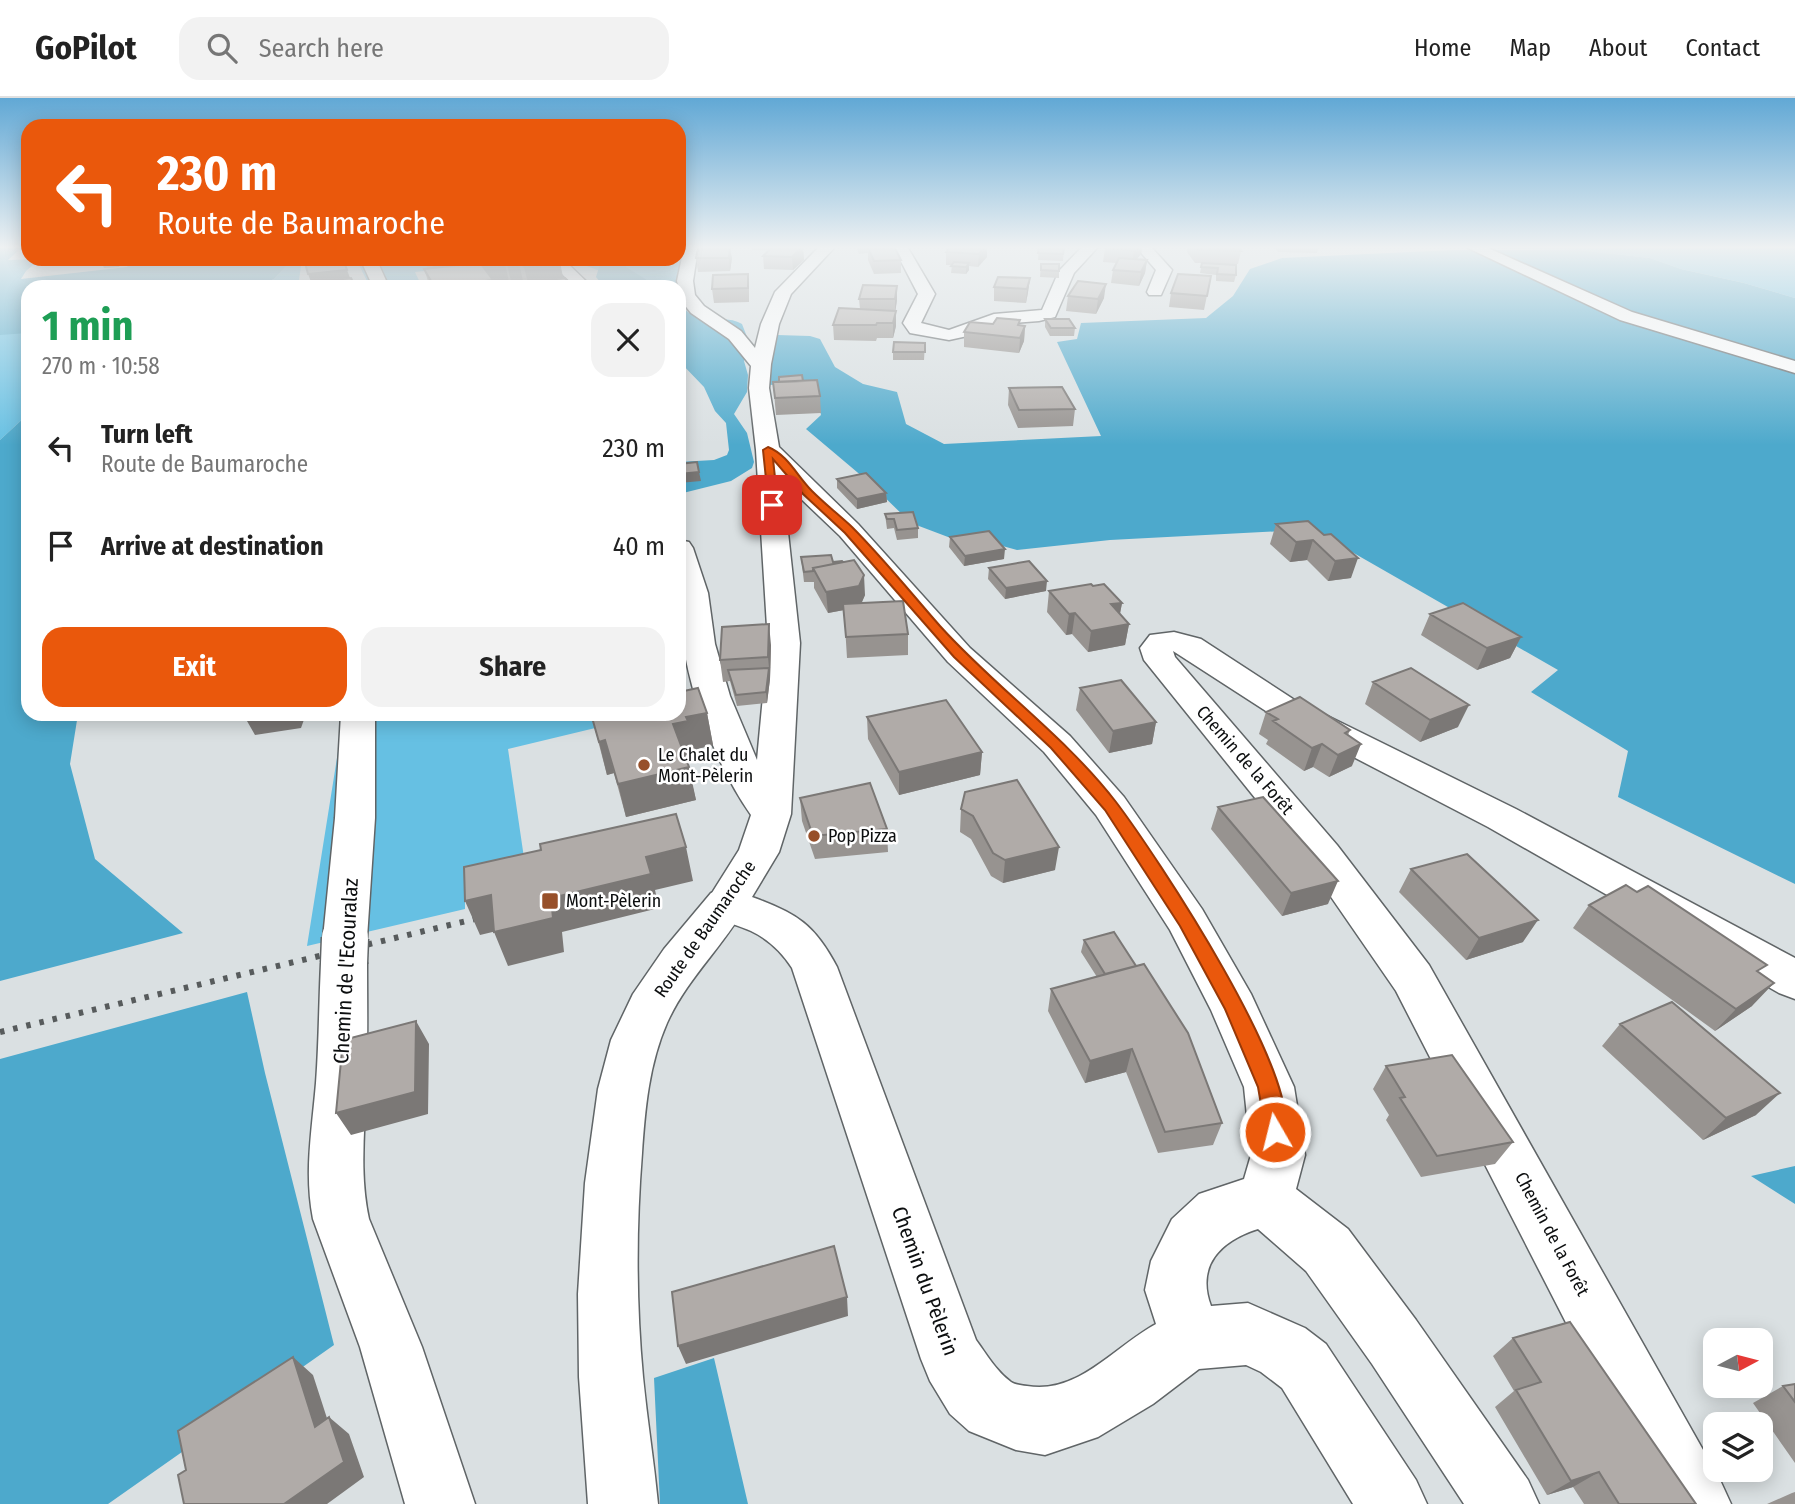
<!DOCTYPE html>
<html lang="en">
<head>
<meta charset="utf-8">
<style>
  body { margin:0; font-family:"Fira Sans Condensed",sans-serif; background:#f2f2f2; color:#222; height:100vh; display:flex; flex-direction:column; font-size:26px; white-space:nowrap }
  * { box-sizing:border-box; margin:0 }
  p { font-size:23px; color:#767676 }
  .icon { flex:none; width:38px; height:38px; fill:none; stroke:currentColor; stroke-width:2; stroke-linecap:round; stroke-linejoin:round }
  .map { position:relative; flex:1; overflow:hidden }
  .panel { position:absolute; left:21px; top:182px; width:665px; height:441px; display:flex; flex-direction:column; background:#fff; border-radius:21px; box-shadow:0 4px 18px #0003 }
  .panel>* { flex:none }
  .banner { position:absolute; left:21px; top:21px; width:665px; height:147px; border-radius:21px; box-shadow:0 4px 18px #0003; background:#ea580c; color:#fff; overflow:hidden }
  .needle { width:46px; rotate:83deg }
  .controls { position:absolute; left:1703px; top:1230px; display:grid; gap:14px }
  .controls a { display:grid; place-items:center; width:70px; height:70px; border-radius:14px; background:#fff; box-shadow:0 4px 18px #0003; font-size:35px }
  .pin { position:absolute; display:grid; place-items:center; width:60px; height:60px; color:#fff; margin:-30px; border-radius:14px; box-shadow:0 4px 10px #0006 }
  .me { position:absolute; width:77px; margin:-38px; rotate:352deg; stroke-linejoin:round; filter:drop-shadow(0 0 5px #0008) }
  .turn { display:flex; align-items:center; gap:24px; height:147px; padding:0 21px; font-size:32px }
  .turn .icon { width:91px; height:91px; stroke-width:2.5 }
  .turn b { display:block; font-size:49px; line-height:60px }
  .round { display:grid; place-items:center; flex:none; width:74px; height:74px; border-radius:21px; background:#f2f2f2 }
  .overview { display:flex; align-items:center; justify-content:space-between; height:119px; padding:0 21px }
  h1 { font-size:42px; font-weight:700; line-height:52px; color:#1e9e55 }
  .button { display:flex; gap:14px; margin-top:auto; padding:14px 21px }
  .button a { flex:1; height:80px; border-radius:21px; background:#ea580c; color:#fff; font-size:28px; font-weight:700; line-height:80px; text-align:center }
  .button a+a { background:#f2f2f2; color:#222 }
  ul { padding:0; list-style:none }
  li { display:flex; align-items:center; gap:21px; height:98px; padding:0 21px }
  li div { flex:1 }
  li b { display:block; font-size:26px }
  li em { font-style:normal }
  header { display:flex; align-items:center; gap:42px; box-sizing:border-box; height:98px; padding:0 35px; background:#fff; border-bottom:2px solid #e0e0e0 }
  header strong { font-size:33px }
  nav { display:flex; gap:38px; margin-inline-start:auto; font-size:24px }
  .search { width:490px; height:63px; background:#f2f2f2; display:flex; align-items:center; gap:18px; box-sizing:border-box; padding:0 24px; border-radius:21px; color:#767676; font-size:26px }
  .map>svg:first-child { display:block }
  .green { fill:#66c0e3 }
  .forest { fill:#4da9cc }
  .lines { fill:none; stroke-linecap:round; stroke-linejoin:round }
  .minor-casing { stroke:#606567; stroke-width:3 }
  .tertiary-casing { stroke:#606567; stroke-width:3 }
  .minor { fill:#fff; fill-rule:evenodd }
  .tertiary { fill:#fff; fill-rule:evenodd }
  .rail { stroke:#575b5c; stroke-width:6; stroke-dasharray:4.5 9; stroke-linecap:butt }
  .minor-bridge-casing { stroke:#606567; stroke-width:49; stroke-linecap:butt }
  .minor-bridge { stroke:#fff; stroke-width:46 }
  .wall { fill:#979390 }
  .shaded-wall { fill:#7b7876 }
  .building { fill:#b0aba8; stroke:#7b7876; stroke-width:2 }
  .route { fill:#ea580c; stroke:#983908; stroke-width:2 }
  .poi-dot { fill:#97502a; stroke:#fff; stroke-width:2.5 }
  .labels { text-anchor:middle; stroke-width:5; stroke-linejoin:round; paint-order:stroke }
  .poi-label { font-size:18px; fill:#0c0e0f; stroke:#fff; text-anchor:start }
  .street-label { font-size:18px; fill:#0c0e0f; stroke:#fff }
  .near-street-label { font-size:21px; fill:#0c0e0f; stroke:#fff }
</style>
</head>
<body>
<header>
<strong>GoPilot</strong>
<div class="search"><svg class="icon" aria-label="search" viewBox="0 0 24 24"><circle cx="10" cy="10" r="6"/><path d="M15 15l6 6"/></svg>Search here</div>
<nav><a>Home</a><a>Map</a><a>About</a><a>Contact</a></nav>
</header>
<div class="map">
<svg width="1795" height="1406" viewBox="0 0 1795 1406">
  <rect width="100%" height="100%" fill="#dae0e2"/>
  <path class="green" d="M679,150H734L695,153L690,190L698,209L679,202V189H643L568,161H679Z
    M1482,150H1795V200L1744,185L1681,171L1650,160L1578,152Z
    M293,161H534L415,174L422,189H370L357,163L301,168L298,189H258L274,181Z
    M0,192L28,197V316L0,342Z
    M344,616H640L641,619L508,651L528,787L465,799V811L307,848Z"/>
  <path class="forest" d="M0,150H21L8,162L40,161L26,173L21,181L127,169L133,161H293L274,181L257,189H28V235L0,237Z
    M1453,152H1578L1650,160L1681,171L1744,185L1795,200V786L1618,699L1628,653L1531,594L1558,572L1317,434L1284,433L1110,442L1017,452L988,444L956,442L911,425L870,385L806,331L821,317L817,297L804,286L766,287L777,237L810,238L820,241L835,269L863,286L897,294L906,326L944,346L1101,338L1057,244L1077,241L1081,225L1206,220L1233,198L1250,171L1282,160Z
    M609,161H630L625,164L626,169L658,189H604L596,179L600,166Z
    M679,205C706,236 718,213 742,226L749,244L744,263L748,277L747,294L734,316L747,335L754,364L752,370L731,383L679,396V364L714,362L727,357L729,352L726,325L715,313L704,289L679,263Z
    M28,316V616H78L70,666L95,761L183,835L0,883V342Z
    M247,894L265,975L334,1247L108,1406H0V961Z
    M1795,1068V1106L1751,1078Z
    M714,1260L748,1406H660L654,1280Z"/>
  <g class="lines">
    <g class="minor-casing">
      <path id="minor" d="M684,150H698L693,183L695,197L704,208L741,233L755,250L761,226L775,194L818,150H834L791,196L779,226L771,266L769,290L779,349L858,426L970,550L1070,638L1124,699L1202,811L1251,896L1294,989L1305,1057L1296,1091L1348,1131L1416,1222L1528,1382L1539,1406H1464L1372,1266L1306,1173L1258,1131C1220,1143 1196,1168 1211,1208L1248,1205L1305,1230L1326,1246L1416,1382L1427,1406H1353L1282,1290L1261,1274L1246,1267L1199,1271L1153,1306L1098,1339L1045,1357L1016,1352L969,1333L950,1316L930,1283L921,1261L792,870C782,854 768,841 751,833C733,825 714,823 705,806L739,752L751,717C718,670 691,601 683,544C678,510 679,476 679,442L689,444L693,450L708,495L715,546L730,598L757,662L768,545L756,352L749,290L751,268L729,241L691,215L683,205L677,183ZM782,379L798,398L840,438L948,564L1044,654L1096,717L1170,832L1211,912L1244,989L1251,1057L1244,1081L1199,1096L1172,1121L1151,1163L1145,1192L1156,1226C1115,1248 1078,1297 1027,1288C1021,1287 1016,1287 1011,1284C996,1273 987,1257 976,1242L837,869C815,827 797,815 752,799L779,754L791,716L800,545Z
        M894,150H908L935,196L921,225L949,232L994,216L1042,212L1059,173L1081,150H1097L1074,175L1055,219L1039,223L997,226L972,237L949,242L910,235L903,225L918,196Z
        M1137,150H1152L1172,172L1161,197H1149L1147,194L1156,172Z
        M1468,150H1488L1632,214L1795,263V275L1620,222Z
        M366,161H380L379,167L389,189H373L363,167Z
        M547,161H563L592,189H575Z
        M1174,534L1201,541L1293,601L1516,711L1795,860V901L1779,895L1488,729L1269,615L1173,553L1175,559L1337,747L1429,867L1720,1382L1731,1406H1659L1396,893L1309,767L1144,562L1140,550L1150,537Z
        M341,616H375V720L367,840L360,852L367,865C367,905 368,945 366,985C365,1032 359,1075 369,1121L422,1249L475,1406H405L360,1249L313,1121C304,1075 312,1032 316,985C319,945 319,905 321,865L329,852L323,840L335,720Z"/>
    </g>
    <g class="tertiary-casing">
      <path id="tertiary" d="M726,790L741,795L747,806C724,848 687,880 667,925C649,966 645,1011 642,1055C636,1130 636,1204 643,1279C647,1321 654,1363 658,1406H588L579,1279L578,1196L585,1085L598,991L611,942L633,896L664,851L711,795Z"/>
    </g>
    <use href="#minor" class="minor"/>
    <use href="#tertiary" class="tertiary"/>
    <path class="rail" d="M0,934L479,820"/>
    <g class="minor-bridge-casing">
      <path id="minor-bridge" d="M344,865L345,840"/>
    </g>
    <use href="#minor-bridge" class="minor-bridge"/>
  </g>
  <path class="wall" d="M752,150H803L804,162L793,172L764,171L763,158L770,152H752Z
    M857,150H895L901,162V175L874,176L868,162V155L859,156Z
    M949,150H987V159L978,169L969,168V172L966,176L951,175L952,167H946V154Z
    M1039,150H1064L1063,163L1038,162Z
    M1105,150H1142L1141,156L1136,161L1147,162L1145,175L1139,188L1111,185L1113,172L1116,165L1103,164Z
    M1188,150H1239L1241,153L1238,166H1213L1236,177L1234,184L1216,183V177L1200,175L1202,165H1195L1187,154Z
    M1275,150H1318L1317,155L1278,154Z
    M696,160H732L730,173L698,174Z
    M425,161H556L563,180L574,189H506L505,187H511L509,184L494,186L495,189H430L424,171H428Z
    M1041,166L1059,173V180L1040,179Z
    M1211,178L1204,212L1169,209L1171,195Z
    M1030,180L1028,194L1026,205L994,203V189Z
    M863,187L897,202L895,213L896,228L893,240H877L876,243L834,242L833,227L860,211L859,201Z
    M749,190V204L714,205L712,191Z
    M1068,198L1104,200L1096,216L1066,213Z
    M1045,221L1075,230L1074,238H1050L1045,229Z
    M1020,228H1025L1024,243L1019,255L964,249V234Z
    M925,245L924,262H893V254Z
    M803,283L820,298L821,315L776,317L773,284Z
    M1009,290L1075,311L1073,328L1018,330L1008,307Z
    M837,381L886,395L887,404L857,411L837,390Z
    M885,416L918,430V440L897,442L894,430L887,431Z
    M1308,423L1351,480L1328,483L1307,462L1290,464L1270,446L1276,426Z
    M950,439L1004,461L964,468L949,449Z
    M801,459L833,464L865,497L861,505L908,536V557L847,560L844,512L828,515L814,490V484H804Z
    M989,470L1046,493L1005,501L988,481Z
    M1093,488L1122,505L1120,516L1129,526L1125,547L1088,554L1072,536L1066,537L1047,514L1049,493Z
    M1430,516L1521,539L1510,560L1477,572L1421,537Z
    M771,547L770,581L767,605L737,608L730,583L723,584L720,562Z
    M1373,584L1458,629L1420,644L1365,606Z
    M1080,590L1156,624L1152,646L1109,655L1076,612Z
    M1266,614L1350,632L1348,637L1352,668L1329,679L1313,669L1304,673L1266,646L1268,642L1259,636Z
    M707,615L713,647L693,652L694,655L685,657L696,702L626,719L614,675L607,677L591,616Z
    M867,619L982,654L980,677L899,697L868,641Z
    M965,694L1055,772L1003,785L991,778L971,741L960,734L961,711Z
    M800,700L887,731L888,754L815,761L802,723Z
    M1218,709L1328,806L1282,818L1211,731Z
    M1411,771L1523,844L1466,862L1399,794Z
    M1637,794L1759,875L1752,908L1715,933L1573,830L1589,807Z
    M1084,842L1222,1025L1213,1047L1158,1055L1126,974L1085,985L1048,913L1051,891L1097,879L1081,854Z
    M1620,926L1756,1017L1703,1042L1602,948Z
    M1386,968L1513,1044L1495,1066L1421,1079L1386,1022L1389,1017L1373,991Z
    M1513,1240L1696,1406H1584L1573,1389L1547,1397L1495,1309L1514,1293L1493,1258Z
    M1795,1286V1365L1753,1305L1783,1288Z
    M1795,1394V1406H1767L1792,1395Z"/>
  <path class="shaded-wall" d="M730,150L732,160L730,173L729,160Z
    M801,150H803L804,162L793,172L792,159Z
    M983,150H987V159L978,169L979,156Z
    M1136,150H1142L1141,156L1132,167L1134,153Z
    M117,161H120L122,164L119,169L104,170L101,163Z
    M477,161H504L509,184L494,186L495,189H477L476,184Z
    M518,161L524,187L512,188L506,162Z
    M1147,162L1145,175L1139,188L1141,174Z
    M459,163L466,189L460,185L461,189H434V188H438L432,166Z
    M560,164L565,189H529L524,169Z
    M969,165V172L966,176V169Z
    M347,172L352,185L313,189L308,176Z
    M1030,180L1028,194L1026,205L1027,191Z
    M1106,186L1104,200L1096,216L1098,201Z
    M897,188V202L895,216V201Z
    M896,213V228L893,240V225Z
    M1025,228L1024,243L1019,255L1020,240Z
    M699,374L701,383L679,385V376Z
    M886,395L887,404L857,411V401Z
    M1313,442L1307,462L1290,464L1296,444Z
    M1005,451L1004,461L964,468L965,458Z
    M1358,460L1351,480L1328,483L1335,463Z
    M864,477L865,497L860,509L828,515L826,494Z
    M1047,483L1046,493L1005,501L1006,490Z
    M1122,505L1118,525L1111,506Z
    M1075,515L1072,536L1066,537L1069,516Z
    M769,526L771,547L770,581L768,559Z
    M1129,526L1125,547L1088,554L1091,533Z
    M1521,539L1510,560L1477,572L1487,550Z
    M769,570L770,581L767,605L766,594Z
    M1469,607L1458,629L1420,644L1430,622Z
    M707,615L713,647L693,652L694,655L680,659L673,626L686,619Z
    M243,616H306L301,630L255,637Z
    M1156,624L1152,646L1109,655L1113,633Z
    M605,642L614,675L607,677L599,644Z
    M1322,646L1313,669L1304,673L1312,650Z
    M1361,646L1352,668L1329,679L1338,657Z
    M982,654L980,677L899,697V674Z
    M689,669L696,702L626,719L618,686Z
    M686,749L693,783L655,792L659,810L562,834L564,854L508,868L494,834L551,800L646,759Z
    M1059,749L1055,772L1003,785L1005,762Z
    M1338,783L1328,806L1282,818L1291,795Z
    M491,797L505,831L480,837L465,803Z
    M1538,822L1523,844L1466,862L1479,840Z
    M1774,885L1752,908L1715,933L1736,911Z
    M416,923L429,946L428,1016L351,1037L336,1015Z
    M1132,951L1126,974L1085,985L1090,963Z
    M1780,995L1756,1017L1703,1042L1726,1020Z
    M847,1199L848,1218L686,1266L678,1248Z
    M293,1259L313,1277L335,1345L315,1329Z
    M329,1319L349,1336L364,1379L327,1406H284Z
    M1599,1374L1573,1389L1547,1397L1571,1383Z"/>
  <path class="building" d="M698,150H730L729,160H696Z
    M771,150H801L792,159L763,158Z
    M868,150H895L901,162L874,163Z
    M949,150H984L979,156L946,154Z
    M1039,150H1064L1063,156L1038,155Z
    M1105,150H1136L1134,153Z
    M1196,150H1239L1241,153L1198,152Z
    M1119,160L1147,162L1141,174L1113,172Z
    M103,161H117L116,162L101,163Z
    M304,161H343L347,172L308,176Z
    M429,161H477L493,182L476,184L479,189H462L460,185L434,188L424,171L461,167L459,163L432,166Z
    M518,161H556L560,164L524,169Z
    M954,164L969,165L966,169L951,168Z
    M1202,165L1236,167V177L1217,176L1218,170L1201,169Z
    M1041,166H1059V173L1041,172Z
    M748,176V190L712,191L713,177Z
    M1178,176L1211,178L1207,198L1171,195Z
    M998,179L1030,180L1027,191L994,189Z
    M351,180L355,189H312L311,185Z
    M565,180L574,189H506L505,187Z
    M1078,183L1106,186L1098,201L1068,198Z
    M863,187L897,188L895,201H859Z
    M839,210L896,213L893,225H877L876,227H833Z
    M997,220L1020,222L1018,227L1025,228L1020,240L964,234L970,224L993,226Z
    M1045,221H1069L1075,230H1051Z
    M894,244L925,245V254H893Z
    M802,277L803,283L779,284V279Z
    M817,282L820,298L775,300L773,284Z
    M1062,289L1075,311L1019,312L1009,290Z
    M697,364L699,374L679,376V366Z
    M866,375L886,395L857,401L837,381Z
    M913,414L918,430L897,432L894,421H887L885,416Z
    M1308,423L1324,437L1331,436L1358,460L1335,463L1313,442L1296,444L1276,426Z
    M989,433L1005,451L965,458L950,439Z
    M831,457L833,464L842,463L843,464L813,470V473L804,474L801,459Z
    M854,462L864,477L859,488L826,494L813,470Z
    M1029,463L1047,483L1006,490L989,470Z
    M1091,486L1093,488L1104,486L1122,505L1111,506L1129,526L1091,533L1075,515L1069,516L1049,493Z
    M903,503L908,536L846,539L843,506Z
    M1463,505L1521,539L1487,550L1430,516Z
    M769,526L768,559L720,562L722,529Z
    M769,570L766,594L736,597L728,572Z
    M1411,570L1469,607L1430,622L1373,584Z
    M1121,582L1156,624L1113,633L1080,590Z
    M698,590L707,615L686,619L688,623L673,626L689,669L618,686L605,642L599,644L591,616H679V594Z
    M1300,599L1350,632L1345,635L1361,646L1338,657L1322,646L1312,650L1273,623L1278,621L1266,614Z
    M946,602L982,654L899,674L867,619Z
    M1017,682L1059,749L1005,762L993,755L973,718L961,711L965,694Z
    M870,685L887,731L813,738L800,700Z
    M1263,699L1338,783L1291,795L1218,709Z
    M676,716L686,749L646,759L651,776L551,800L553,820L494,834L491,797L465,803L464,769L541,752L540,746Z
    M1467,756L1538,822L1479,840L1411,771Z
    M1626,787L1637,794L1648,788L1767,867L1757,873L1774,885L1736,911L1589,807Z
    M1114,834L1136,868L1105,876L1084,842Z
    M1144,866L1188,935L1222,1025L1165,1034L1132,951L1090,963L1051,891Z
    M1672,904L1780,995L1726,1020L1620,926Z
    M416,923L415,994L336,1015L343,942Z
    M1452,957L1513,1044L1437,1058L1400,1000L1405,999L1386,968Z
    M834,1148L847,1199L678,1248L672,1194Z
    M1570,1224L1696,1406H1619L1599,1374L1571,1383L1516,1292L1541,1284L1513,1240Z
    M293,1259L315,1329L329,1319L344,1364L284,1406H184L178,1377L186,1372L178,1333Z
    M1795,1286V1304L1783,1288Z"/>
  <linearGradient id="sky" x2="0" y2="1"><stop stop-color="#61a8d5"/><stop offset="0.43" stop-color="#eef1f2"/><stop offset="1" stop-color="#eef1f2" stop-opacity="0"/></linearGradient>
  <rect width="1795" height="347" fill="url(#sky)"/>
  <path class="route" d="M768,349C788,357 797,378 812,393C825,406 839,417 852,429C883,460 911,495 940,528C996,590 1065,638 1116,704C1154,754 1308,985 1283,1041L1275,1044L1267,1041L1258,989L1225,911L1180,828L1105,712L1051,650L954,559L845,435L803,396L773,361L778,407L769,410L763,352Z"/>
  <g class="poi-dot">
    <circle cx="644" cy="667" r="7"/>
    <circle cx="814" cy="738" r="7"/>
    <rect x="541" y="794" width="18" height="18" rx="3.5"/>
  </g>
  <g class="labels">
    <g class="poi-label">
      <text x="658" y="663">Le Chalet du<tspan x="658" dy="21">Mont-Pèlerin</tspan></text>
      <text x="828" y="744">Pop Pizza</text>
      <text x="566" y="809">Mont-Pèlerin</text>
    </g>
    <g class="street-label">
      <text transform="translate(1245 662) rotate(49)" y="6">Chemin de la Forêt</text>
      <text transform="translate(705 831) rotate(-55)" y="6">Route de Baumaroche</text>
      <text transform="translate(1552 1136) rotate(62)" y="6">Chemin de la Forêt</text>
    </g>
    <g class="near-street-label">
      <text transform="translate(346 873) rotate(-87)" y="7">Chemin de l'Ecouralaz</text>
      <text transform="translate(925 1183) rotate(70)" y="7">Chemin du Pèlerin</text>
    </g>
  </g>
</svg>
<div class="controls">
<a><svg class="needle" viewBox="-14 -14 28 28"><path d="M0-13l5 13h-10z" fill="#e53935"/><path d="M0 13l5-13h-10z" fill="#767676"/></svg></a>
<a><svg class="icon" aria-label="layers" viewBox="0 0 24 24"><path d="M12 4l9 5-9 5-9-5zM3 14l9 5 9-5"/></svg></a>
</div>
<div class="pin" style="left:772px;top:407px;background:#d93025"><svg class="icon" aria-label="arrive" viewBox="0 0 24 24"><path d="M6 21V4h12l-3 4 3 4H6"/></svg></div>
<svg class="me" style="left:1275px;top:1034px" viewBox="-20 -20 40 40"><circle r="17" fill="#ea580c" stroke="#fff" stroke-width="3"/><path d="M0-11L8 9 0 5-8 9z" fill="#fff"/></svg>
<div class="banner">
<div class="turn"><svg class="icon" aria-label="left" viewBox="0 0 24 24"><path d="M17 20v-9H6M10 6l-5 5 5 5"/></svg><div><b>230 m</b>Route de Baumaroche</div></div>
</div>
<section class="panel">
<div class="overview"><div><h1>1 min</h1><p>270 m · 10:58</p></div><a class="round"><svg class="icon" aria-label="close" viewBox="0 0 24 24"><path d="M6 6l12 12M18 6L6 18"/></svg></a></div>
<ul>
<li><svg class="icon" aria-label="left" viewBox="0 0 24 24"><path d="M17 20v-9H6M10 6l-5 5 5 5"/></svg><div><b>Turn left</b><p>Route de Baumaroche</p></div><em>230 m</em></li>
<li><svg class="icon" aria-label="arrive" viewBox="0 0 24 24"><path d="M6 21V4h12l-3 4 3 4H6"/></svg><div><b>Arrive at destination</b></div><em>40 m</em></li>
</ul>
<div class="button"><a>Exit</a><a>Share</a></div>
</section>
</div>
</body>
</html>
